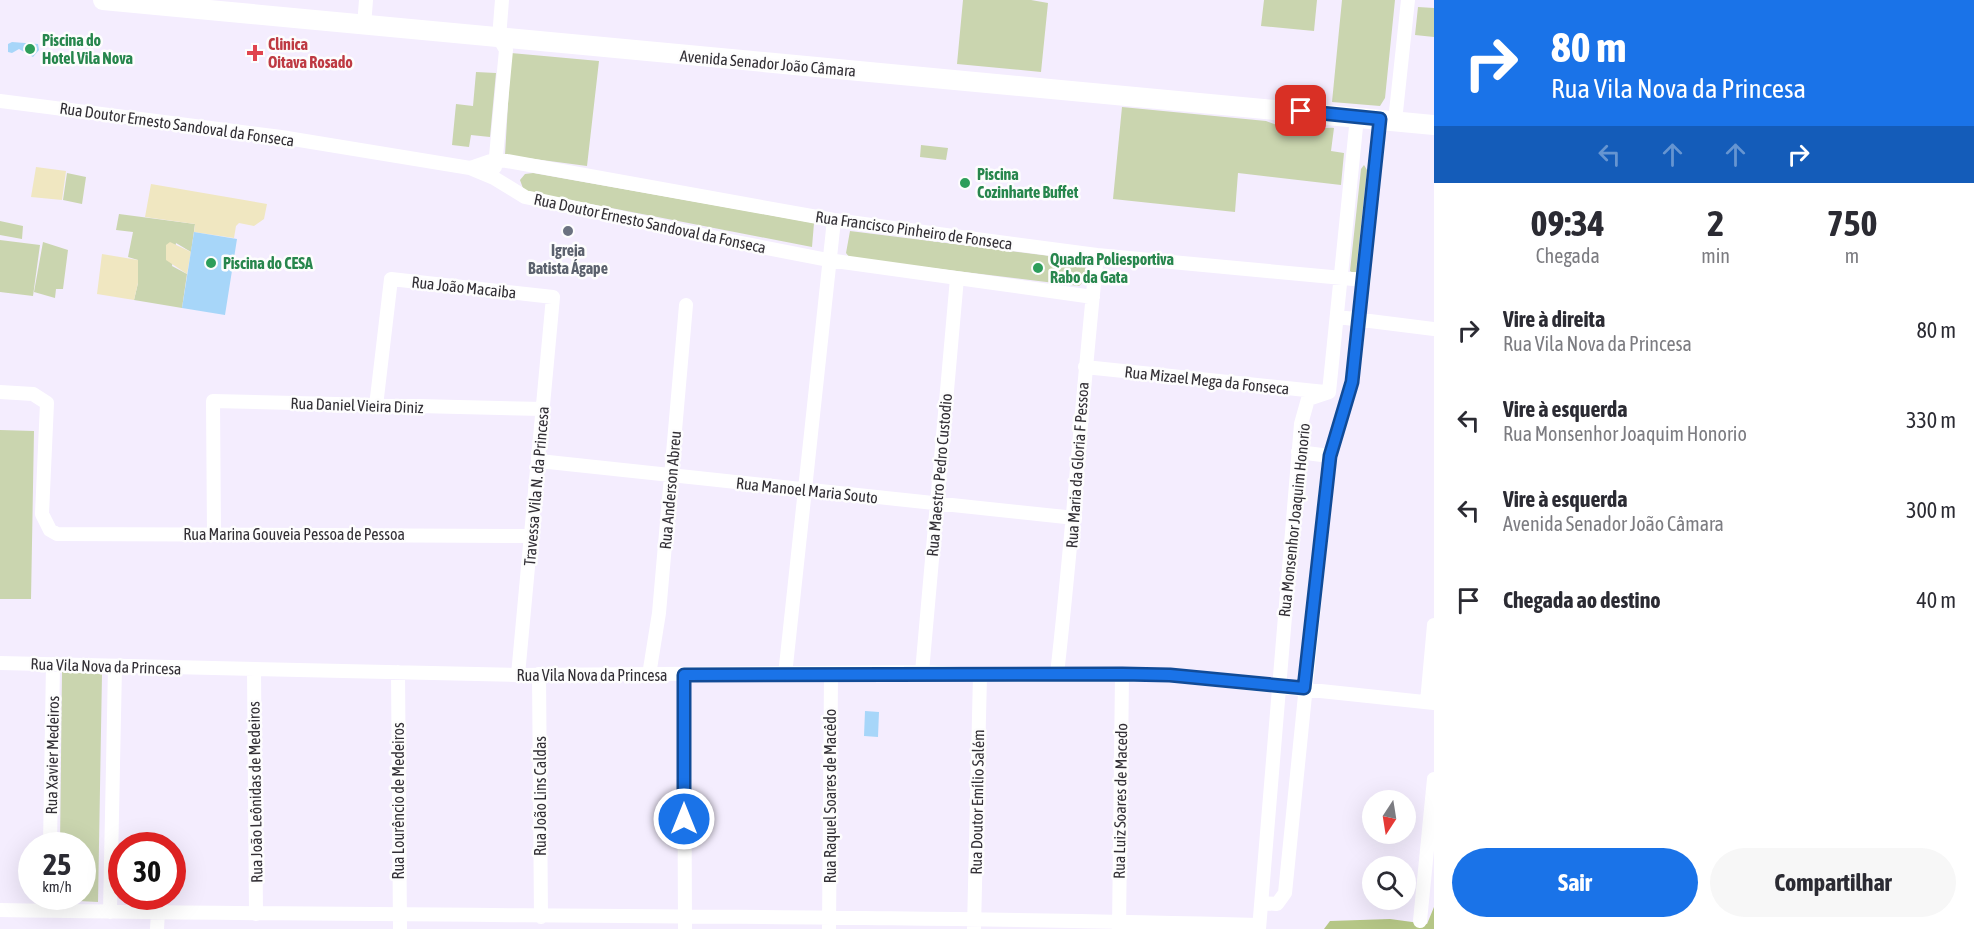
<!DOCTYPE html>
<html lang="pt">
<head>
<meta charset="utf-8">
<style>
  body { margin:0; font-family:"Asap Condensed",sans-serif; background:#f7f7f7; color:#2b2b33; height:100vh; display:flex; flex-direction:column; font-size:22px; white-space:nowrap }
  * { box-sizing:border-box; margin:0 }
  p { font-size:20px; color:#7c7c81 }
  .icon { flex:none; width:33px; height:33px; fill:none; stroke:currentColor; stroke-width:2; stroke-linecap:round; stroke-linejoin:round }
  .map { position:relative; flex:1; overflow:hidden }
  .panel { display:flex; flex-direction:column; background:#fff; width:540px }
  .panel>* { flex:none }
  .top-card { background:#1a73e8; color:#fff; overflow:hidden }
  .needle { width:39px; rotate:192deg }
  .controls { position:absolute; left:1362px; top:790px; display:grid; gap:12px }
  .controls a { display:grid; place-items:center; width:54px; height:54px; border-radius:50%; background:#fff; box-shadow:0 6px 24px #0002; font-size:30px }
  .speed { position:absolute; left:18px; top:832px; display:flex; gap:12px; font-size:30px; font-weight:700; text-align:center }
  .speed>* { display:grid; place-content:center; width:78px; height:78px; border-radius:50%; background:#fff; box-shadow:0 6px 24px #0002; line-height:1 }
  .speed small { font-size:15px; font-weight:400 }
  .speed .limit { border:9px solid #d22; background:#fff; color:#111 }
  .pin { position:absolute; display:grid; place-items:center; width:51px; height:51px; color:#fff; margin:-26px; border-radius:12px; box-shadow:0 3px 9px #0006 }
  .me { position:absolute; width:66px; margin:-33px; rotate:0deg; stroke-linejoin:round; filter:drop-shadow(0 0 4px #0008) }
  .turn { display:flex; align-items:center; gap:21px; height:126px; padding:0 18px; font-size:27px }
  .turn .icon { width:78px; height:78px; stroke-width:2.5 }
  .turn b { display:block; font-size:42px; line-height:51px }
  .lanes { display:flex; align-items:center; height:57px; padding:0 18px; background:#0003; justify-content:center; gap:30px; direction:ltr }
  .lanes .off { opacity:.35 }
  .eta { display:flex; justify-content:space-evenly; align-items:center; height:102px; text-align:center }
  .eta b { font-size:36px; font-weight:700; line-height:42px }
  .primary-button { display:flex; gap:12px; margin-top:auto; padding:12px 18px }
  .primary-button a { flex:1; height:69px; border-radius:36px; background:#1a73e8; color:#fff; font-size:24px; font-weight:700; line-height:69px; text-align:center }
  .primary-button a+a { background:#f7f7f7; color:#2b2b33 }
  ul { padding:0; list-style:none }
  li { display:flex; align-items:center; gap:18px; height:90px; padding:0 18px }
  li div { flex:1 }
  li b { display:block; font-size:22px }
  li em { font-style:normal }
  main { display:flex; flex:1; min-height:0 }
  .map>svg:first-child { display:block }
  .green { fill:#cad5af }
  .forest { fill:#b5c686 }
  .sand { fill:#f0e7c1 }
  .water { fill:#a7d6f9 }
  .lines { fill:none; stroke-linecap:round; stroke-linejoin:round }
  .street { stroke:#fff; stroke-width:14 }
  .secondary { stroke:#fff; stroke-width:20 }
  .route-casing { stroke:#114b97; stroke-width:15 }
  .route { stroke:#1a73e8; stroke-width:10 }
  .leisure-dot { fill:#2e9e5b; stroke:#fdfdfd; stroke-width:2 }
  .health-dot { fill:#e0444e; stroke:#fdfdfd; stroke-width:2 }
  .worship-dot { fill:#6b7280; stroke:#fdfdfd; stroke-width:2 }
  .labels { text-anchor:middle; stroke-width:5; stroke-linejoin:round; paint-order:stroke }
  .leisure-label { font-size:16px; font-weight:bold; fill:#27864d; stroke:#fdfdfd; text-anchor:start }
  .health-label { font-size:16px; font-weight:bold; fill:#be3a42; stroke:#fdfdfd; text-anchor:start }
  .street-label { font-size:16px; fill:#322f35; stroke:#fdfdfd }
  .worship-label { font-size:16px; font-weight:bold; fill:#5b616d; stroke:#fdfdfd }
</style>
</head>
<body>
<main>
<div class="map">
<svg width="1434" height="929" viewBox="0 0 1434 929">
  <rect width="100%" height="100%" fill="#f4edfe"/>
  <path class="green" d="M963,0H1031L1048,3L1041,72L957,64Z
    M1264,0H1317L1314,31L1261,26Z
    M1342,0H1395L1385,98L1380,106L1332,102Z
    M1418,7L1434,8V37L1415,35Z
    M511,53L599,61L587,166L505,155Z
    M476,72L496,73L490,137L471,135L469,147L452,145L456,104L473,106Z
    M1122,107L1266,121L1302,134L1305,130C1316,131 1324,127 1334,128L1331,151L1344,153L1341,185L1238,173L1235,212L1113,199Z
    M921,145L948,148L946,160L920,157Z
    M1364,165L1367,170L1356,272L1353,273L1350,271L1361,169Z
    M67,173L86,177L82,204L63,200Z
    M533,173L814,223L812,247L524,191L520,180L525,174Z
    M119,214L195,224L191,252L176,243L172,266L187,274L182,308L134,300L138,283V260L128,257L133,232L116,230Z
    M0,221L23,226L22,239L0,235Z
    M850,231L1082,260L1086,263L1084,281L1079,286L850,258L846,253Z
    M0,240L40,245L33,296L0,292Z
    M43,242L68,250L63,289H56L55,298L34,292Z
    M0,430L34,431L31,599H0Z
    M62,672L102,674L98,902L60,900V897H82V846H60Z"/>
  <path class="forest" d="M1434,907V929H1324L1330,921L1390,919L1427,924Z"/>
  <path class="sand" d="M36,167L66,171L62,200L31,197Z
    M151,184L267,204L264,219L254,226L239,223L236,226L234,238L194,232L195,224L145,217Z
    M170,242L191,252L187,274L166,260V245Z
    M102,254L138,260V283L134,300L97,294Z"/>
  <path class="water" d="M12,42L38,44L39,50L33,57L19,49L12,53L8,52V44Z
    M194,232L237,239L225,315L182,308Z
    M865,711L879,712L878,737L864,736Z"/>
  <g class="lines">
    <path class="street" d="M364,26L366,0
      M0,101L281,137L470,168L494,178L525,197L731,241L828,260L1093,297
      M1395,121L1408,0
      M495,167L506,50L499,38L502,0
      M470,168L496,159L834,220L1097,255L1364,280
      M1338,317L1434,329
      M1085,367L1325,392
      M0,392L33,394L47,403L42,514L50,530L57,534L532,536
      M376,406L391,279L553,297L518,675
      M1298,452L1330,456
      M539,461L1075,518
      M214,534L213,401L543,409
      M0,663L518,675L922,672L980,675H1170L1434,703
      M254,670L256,914
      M398,672L400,929
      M922,672L957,278
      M539,674L541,917
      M1057,674C1073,535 1082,395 1097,255
      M649,675L659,613L686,305
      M684,675L685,929
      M785,675L834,220
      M1427,702L1434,625
      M50,846L53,664
      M1262,903L1277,904L1285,893L1326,488L1330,456L1352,382L1380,119
      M0,910C420,917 840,914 1259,925
      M110,912L115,667
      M1420,921L1434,779
      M974,928L980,675
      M157,929L158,912
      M829,929L831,675
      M1119,929L1122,674
      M1259,929L1301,424L1308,399L1329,392L1357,117"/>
    <path class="secondary" d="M103,0L1434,125"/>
  </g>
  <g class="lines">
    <g class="route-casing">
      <path id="route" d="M684,819V675L1122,674L1170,675L1304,688L1330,456L1352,382L1380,119L1301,111"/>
    </g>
    <use href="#route" class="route"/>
  </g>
  <g class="leisure-dot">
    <circle cx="30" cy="49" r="6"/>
    <circle cx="965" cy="183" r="6"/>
    <circle cx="211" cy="263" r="6"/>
    <circle cx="1038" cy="268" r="6"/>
  </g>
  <path class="health-dot" d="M252 44h6v6h6v6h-6v6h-6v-6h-6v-6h6z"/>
  <circle class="worship-dot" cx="568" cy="231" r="6"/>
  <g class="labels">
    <g class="leisure-label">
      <text x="42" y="46">Piscina do<tspan x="42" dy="18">Hotel Vila Nova</tspan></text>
      <text x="977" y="180">Piscina<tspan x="977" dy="18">Cozinharte Buffet</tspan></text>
      <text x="1050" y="265">Quadra Poliesportiva<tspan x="1050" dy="18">Rabo da Gata</tspan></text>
      <text x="223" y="269">Piscina do CESA</text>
    </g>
    <g class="health-label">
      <text x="268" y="50">Clinica<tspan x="268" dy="18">Oitava Rosado</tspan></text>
    </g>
    <g class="street-label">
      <text transform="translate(768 63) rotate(5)" y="6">Avenida Senador João Câmara</text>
      <text transform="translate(177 124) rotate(8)" y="6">Rua Doutor Ernesto Sandoval da Fonseca</text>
      <text transform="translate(650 223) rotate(12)" y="6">Rua Doutor Ernesto Sandoval da Fonseca</text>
      <text transform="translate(914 230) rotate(8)" y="6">Rua Francisco Pinheiro de Fonseca</text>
      <text transform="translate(464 287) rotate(6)" y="6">Rua João Macaiba</text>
      <text transform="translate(1207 380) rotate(6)" y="6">Rua Mizael Mega da Fonseca</text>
      <text transform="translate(357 405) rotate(2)" y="6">Rua Daniel Vieira Diniz</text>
      <text transform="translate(1077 465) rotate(-86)" y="6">Rua Maria da Gloria F Pessoa</text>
      <text transform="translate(939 475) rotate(-85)" y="6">Rua Maestro Pedro Custodio</text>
      <text transform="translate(536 486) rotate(-85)" y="6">Travessa Vila N. da Princesa</text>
      <text transform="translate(670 490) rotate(-85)" y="6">Rua Anderson Abreu</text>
      <text transform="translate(807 490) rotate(6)" y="6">Rua Manoel Maria Souto</text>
      <text transform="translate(1294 520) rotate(-84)" y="6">Rua Monsenhor Joaquim Honorio</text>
      <text x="294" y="540">Rua Marina Gouveia Pessoa de Pessoa</text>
      <text transform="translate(106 666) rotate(2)" y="6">Rua Vila Nova da Princesa</text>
      <text x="592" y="681">Rua Vila Nova da Princesa</text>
      <text transform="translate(52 755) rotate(-89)" y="6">Rua Xavier Medeiros</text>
      <text transform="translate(255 792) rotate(-91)" y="6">Rua João Leônidas de Medeiros</text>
      <text transform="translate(540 796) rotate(-90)" y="6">Rua João Lins Caldas</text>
      <text transform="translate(830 796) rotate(-90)" y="6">Rua Raquel Soares de Macêdo</text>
      <text transform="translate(398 801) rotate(-90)" y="6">Rua Lourêncio de Medeiros</text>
      <text transform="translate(1120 801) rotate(-89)" y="6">Rua Luiz Soares de Macedo</text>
      <text transform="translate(977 802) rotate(-89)" y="6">Rua Doutor Emílio Salém</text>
    </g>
    <g class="worship-label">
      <text x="568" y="256">Igreja<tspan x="568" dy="18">Batista Ágape</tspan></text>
    </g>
  </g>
</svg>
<div class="controls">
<a><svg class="needle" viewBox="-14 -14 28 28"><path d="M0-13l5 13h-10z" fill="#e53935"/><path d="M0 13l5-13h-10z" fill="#7c7c81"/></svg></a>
<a><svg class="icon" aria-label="search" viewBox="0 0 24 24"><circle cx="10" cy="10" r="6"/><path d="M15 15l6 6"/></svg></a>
</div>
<div class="speed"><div>25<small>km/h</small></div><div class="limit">30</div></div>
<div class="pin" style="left:1301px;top:111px;background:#d93025"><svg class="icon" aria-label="arrive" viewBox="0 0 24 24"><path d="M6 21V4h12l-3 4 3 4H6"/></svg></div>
<svg class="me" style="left:684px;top:819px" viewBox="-20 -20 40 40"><circle r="17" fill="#1a73e8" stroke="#fff" stroke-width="3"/><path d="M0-11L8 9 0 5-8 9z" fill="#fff"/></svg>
</div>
<section class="panel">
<div class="top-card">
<div class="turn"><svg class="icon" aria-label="right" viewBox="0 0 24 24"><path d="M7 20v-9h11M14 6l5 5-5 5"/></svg><div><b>80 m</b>Rua Vila Nova da Princesa</div></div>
<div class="lanes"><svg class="icon off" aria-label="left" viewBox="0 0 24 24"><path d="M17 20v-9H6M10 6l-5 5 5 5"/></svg><svg class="icon off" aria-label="ahead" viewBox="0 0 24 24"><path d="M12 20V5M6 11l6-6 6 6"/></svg><svg class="icon off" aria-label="ahead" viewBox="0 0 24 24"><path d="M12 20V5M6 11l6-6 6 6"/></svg><svg class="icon" aria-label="right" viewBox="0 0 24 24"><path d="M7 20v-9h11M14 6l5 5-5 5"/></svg></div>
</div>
<div class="eta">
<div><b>09:34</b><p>Chegada</p></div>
<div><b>2</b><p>min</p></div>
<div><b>750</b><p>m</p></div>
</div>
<ul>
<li><svg class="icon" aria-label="right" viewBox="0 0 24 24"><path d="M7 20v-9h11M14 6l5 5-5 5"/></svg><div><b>Vire à direita</b><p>Rua Vila Nova da Princesa</p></div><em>80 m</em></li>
<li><svg class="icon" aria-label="left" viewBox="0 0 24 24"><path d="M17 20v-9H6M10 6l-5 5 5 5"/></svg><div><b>Vire à esquerda</b><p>Rua Monsenhor Joaquim Honorio</p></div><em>330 m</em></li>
<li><svg class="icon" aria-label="left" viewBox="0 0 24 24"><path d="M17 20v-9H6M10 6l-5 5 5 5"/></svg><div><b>Vire à esquerda</b><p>Avenida Senador João Câmara</p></div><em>300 m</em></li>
<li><svg class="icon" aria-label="arrive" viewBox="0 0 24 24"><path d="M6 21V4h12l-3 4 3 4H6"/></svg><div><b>Chegada ao destino</b></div><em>40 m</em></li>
</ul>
<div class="primary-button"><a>Sair</a><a>Compartilhar</a></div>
</section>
</main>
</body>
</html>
